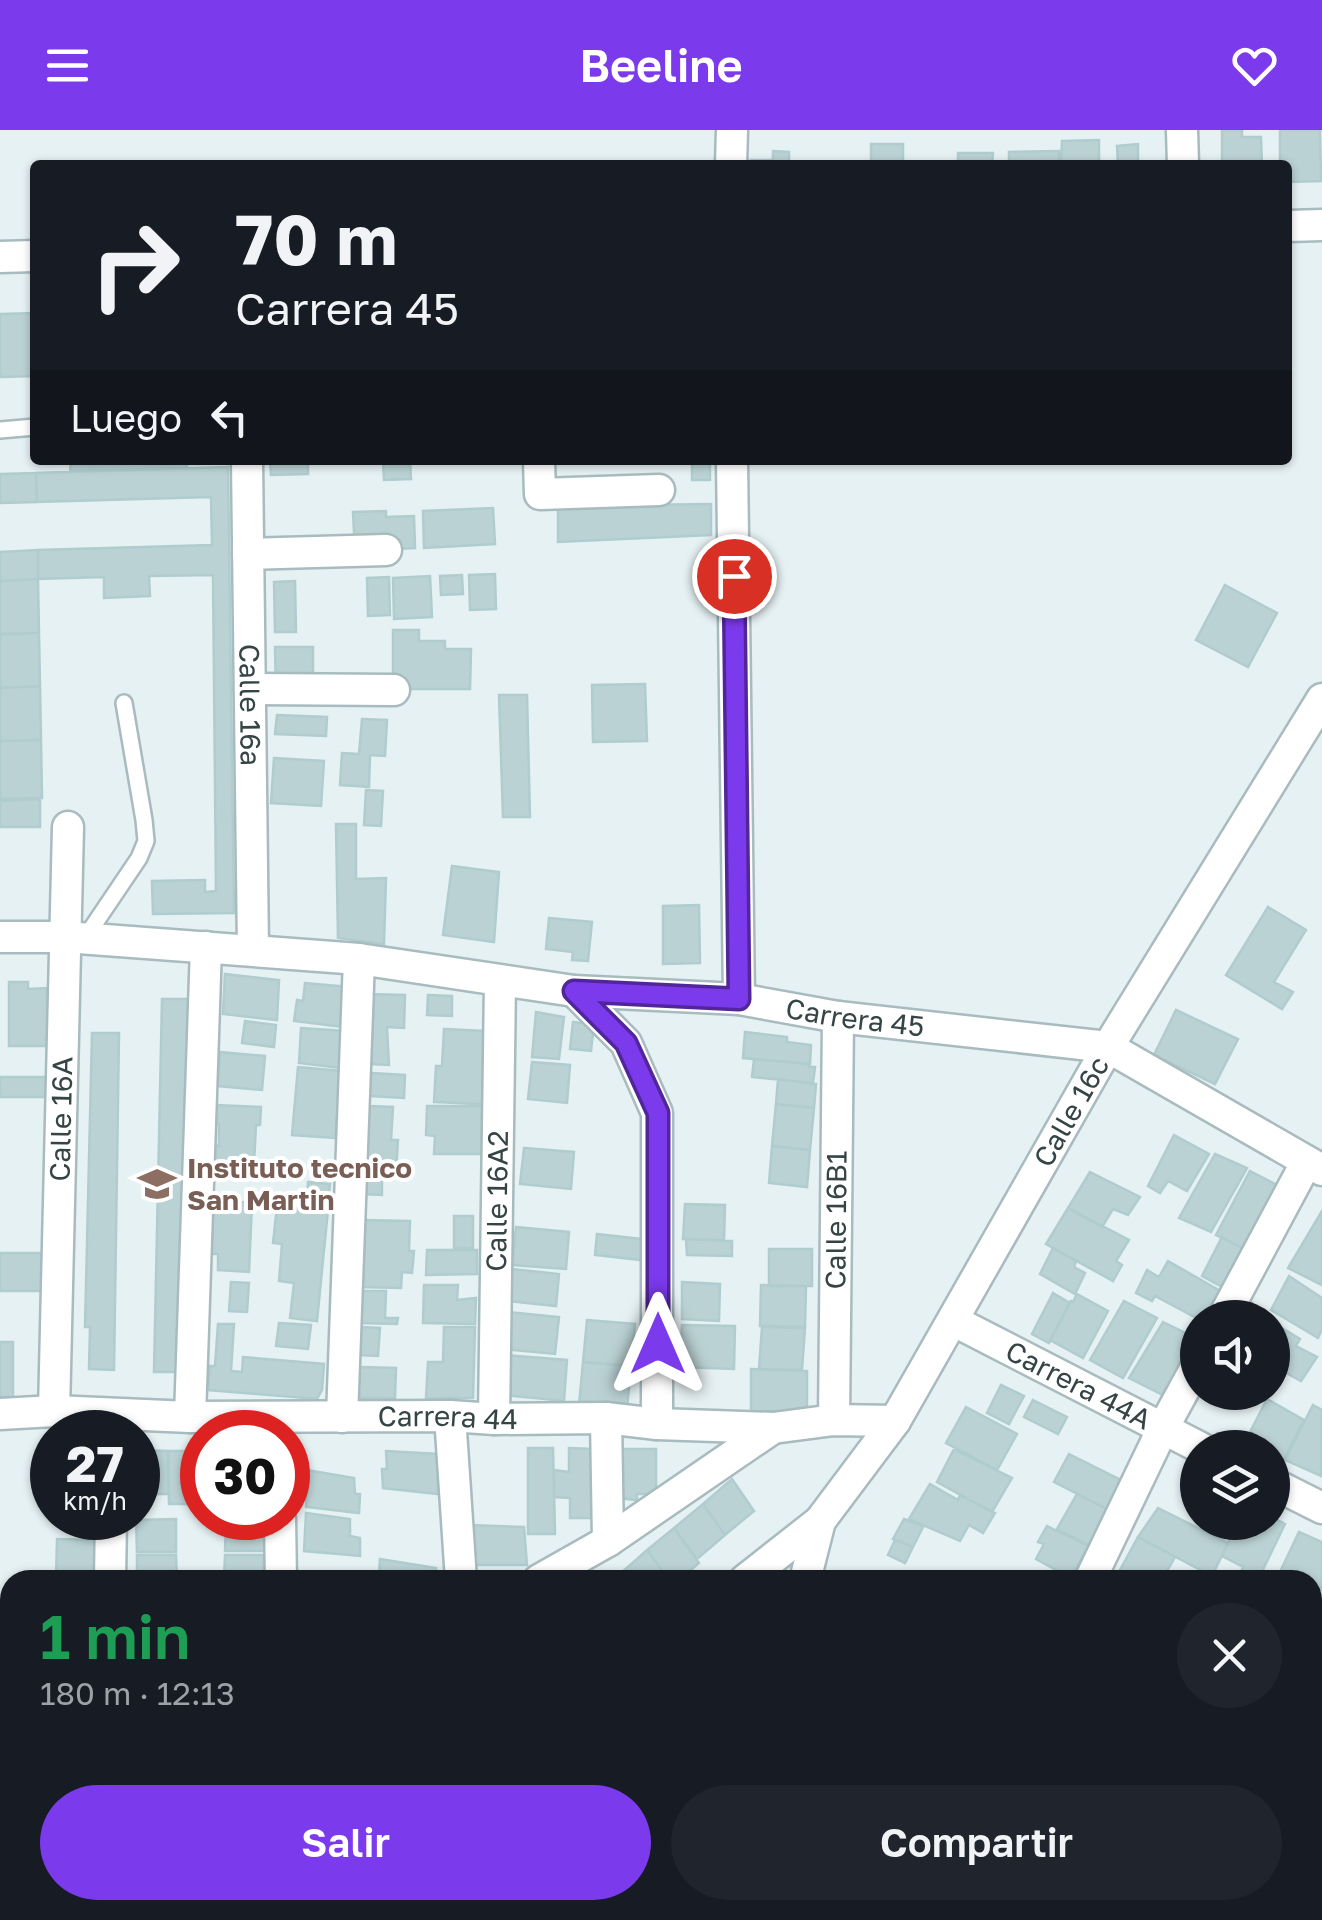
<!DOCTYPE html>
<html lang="es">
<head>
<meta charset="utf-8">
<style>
  body { margin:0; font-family:"Golos Text",sans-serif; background:#20242c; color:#f1f3f6; height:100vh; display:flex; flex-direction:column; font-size:38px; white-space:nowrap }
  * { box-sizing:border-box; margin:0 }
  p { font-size:32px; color:#9ea1a6 }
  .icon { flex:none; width:55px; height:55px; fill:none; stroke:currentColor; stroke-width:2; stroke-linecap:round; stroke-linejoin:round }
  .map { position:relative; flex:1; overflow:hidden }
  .side { position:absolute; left:0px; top:1440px; width:1322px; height:350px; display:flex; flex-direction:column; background:#171b24; border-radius:30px 30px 0 0; box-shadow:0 2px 8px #0004 }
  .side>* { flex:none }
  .guide { position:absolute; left:30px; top:30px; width:1262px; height:305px; border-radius:10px; box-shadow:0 2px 8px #0004; background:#171b24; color:#f1f3f6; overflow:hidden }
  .controls { position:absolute; left:1180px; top:1170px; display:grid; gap:20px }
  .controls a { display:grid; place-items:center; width:110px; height:110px; border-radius:50%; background:#171b24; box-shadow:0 2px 8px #0004; font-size:50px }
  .speed { position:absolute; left:30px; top:1280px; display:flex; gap:20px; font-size:50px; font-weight:700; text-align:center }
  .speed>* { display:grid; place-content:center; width:130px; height:130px; border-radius:50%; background:#171b24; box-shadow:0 2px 8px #0004; line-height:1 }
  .speed small { font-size:25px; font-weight:400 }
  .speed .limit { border:15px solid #d22; background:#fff; color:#111 }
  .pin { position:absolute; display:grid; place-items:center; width:85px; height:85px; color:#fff; margin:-42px; border:5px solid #fff; border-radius:50%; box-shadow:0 2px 10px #0007 }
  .me { position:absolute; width:110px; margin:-55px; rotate:0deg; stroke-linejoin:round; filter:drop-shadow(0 0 8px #0008) }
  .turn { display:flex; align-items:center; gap:35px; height:210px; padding:0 40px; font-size:45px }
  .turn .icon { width:130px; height:130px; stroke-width:2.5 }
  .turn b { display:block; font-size:70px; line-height:85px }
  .then { display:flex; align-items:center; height:95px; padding:0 40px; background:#0003; gap:20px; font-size:38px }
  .round { display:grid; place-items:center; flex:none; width:105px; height:105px; border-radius:52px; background:#20242c }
  .overview { display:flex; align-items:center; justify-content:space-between; height:170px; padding:0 40px }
  h1 { font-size:60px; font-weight:600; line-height:75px; color:#1e9e55 }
  .primary-button { display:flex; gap:20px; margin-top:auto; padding:20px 40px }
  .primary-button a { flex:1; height:115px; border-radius:60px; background:#7c3aed; color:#fff; font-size:40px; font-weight:600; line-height:115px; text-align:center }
  .primary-button a+a { background:#20242c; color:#f1f3f6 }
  header { display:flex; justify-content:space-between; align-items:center; height:130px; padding:0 40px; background:#7c3aed; color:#fff; font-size:45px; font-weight:600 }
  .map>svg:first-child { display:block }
  .building { fill:#bbd2d4; stroke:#afcccf; stroke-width:2.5 }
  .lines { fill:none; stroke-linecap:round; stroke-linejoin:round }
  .lane-casing { stroke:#a8bbbe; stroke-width:20 }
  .street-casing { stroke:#a8bbbe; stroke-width:35 }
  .lane { stroke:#fff; stroke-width:15 }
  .street { stroke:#fff; stroke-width:30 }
  .route-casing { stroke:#51269a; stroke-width:25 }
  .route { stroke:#7c3aed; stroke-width:18 }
  .labels { text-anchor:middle; stroke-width:8; stroke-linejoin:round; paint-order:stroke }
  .street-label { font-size:28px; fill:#354445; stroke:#fff }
  .education-label { font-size:28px; font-weight:bold; fill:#785e54; stroke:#fff; text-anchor:start }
</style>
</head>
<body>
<header><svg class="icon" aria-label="menu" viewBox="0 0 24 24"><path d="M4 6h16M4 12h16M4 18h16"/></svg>Beeline<svg class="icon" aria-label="heart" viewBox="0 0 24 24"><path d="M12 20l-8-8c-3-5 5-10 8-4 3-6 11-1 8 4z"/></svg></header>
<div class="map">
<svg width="1322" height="1790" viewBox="0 0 1322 1790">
  <rect width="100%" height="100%" fill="#e6f1f3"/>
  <path class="building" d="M1222,0H1242V7H1261L1262,35H1222Z
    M1280,0H1320L1321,51L1288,52V35H1280Z
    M1099,10V35H1061L1062,11Z
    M871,14H903V32H929V35H871Z
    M1138,14V35H1118L1117,16Z
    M773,21L789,22V35H751V30H773Z
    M1059,21V35H1009V22Z
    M958,23H993L992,35H958Z
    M35,183V246L0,247V184Z
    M71,330H187V338L70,341Z
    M270,330H308V344L271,345Z
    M383,330H410L411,349L384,350Z
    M692,330H710V350H692Z
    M228,337L234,783L153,784L152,751L205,750V762L216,761L213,445L149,446L150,466L104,468V447L38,449V420L212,415L211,367L37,372L36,343Z
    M36,343L37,372L0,373V344Z
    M711,374V405L558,412V376Z
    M493,378L495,414L424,418L423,381Z
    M386,381V387L414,386L415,418L355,421L353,382Z
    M38,420V449L0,451V422Z
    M495,444L496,479L470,480L469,445Z
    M462,445L463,464L441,465L440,446Z
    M430,446L432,487L394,489L393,448Z
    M389,447L390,485L368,486L367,448Z
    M38,449L39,503L0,504V451Z
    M295,451L296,502H275L274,452Z
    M1225,455L1277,483L1248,537L1196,510Z
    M393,500H419V511H445V519H471L470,559H393Z
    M39,503L40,556L0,558V504Z
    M275,517H313V559H276Z
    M645,554L647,611L593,612L592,555Z
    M40,556L41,610L0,611V558Z
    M499,565H527L530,687H503Z
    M277,585L327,587L326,606L275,604Z
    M362,589L387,590L385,626L370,625L369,657L340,655L342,623L359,624Z
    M41,610L42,668L0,669V611Z
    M274,628L324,631L321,676L271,673Z
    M366,660L383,661L381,696L364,695Z
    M40,669V697H0V671Z
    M336,694H356V749L386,748L384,814L338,808Z
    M452,736L499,742L494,812L443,805Z
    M699,775L700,833L663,834V776Z
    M1268,777L1306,800L1274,852L1293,862L1282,879L1226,845Z
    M549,788L592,792L588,831L572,830L573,822L546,819Z
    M225,844L279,850L277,890L223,884Z
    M9,852H28V859L47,858V916H9Z
    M305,853L348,857L344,897L294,891L297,870L303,871Z
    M367,864L405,865L404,898L387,897L389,935L370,934L371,916H365Z
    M428,865L452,866V886L427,885Z
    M162,869H189L182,1242H154Z
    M1176,880L1238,909L1215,954L1154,925Z
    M536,882L564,887L559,929L532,927Z
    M245,891L276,895L274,917L242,913Z
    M573,892L594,894L591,921L570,919Z
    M301,898L344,901L341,938L299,933Z
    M444,899L484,901L482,974L434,972L436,936H442Z
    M745,902L787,907V912L811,915L810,934L743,928Z
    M92,903H119L114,1240L89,1239L90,1197H85Z
    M220,922L265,926L262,960L218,956Z
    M754,929L810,934L809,937H815L813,953L752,947Z
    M532,932L570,935L567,973L528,969Z
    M298,937L341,941L335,1008L292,1005Z
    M371,943L405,945L404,968L370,966Z
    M0,947H46V967H0Z
    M778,949L816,954L814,978L776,974Z
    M776,974L814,978L810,1020L772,1016Z
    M216,975L261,977L260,995H256L254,1033L213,1032L214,1015L219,1016V994H215Z
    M369,976L393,977L391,1010H398L396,1042H367Z
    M427,976H482L481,1024H434L435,1006L426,1005Z
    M1174,1005L1209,1024L1187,1061L1168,1051L1160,1063L1148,1056Z
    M772,1016L810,1020L807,1057L769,1053Z
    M524,1018L574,1022L571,1059L520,1054Z
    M1215,1024L1247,1038L1211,1102L1179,1088Z
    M1250,1041L1285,1059L1249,1121L1216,1105Z
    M1090,1042L1140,1067L1128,1085L1113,1079L1102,1097L1068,1078Z
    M361,1044L382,1046V1065L361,1064Z
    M308,1052L330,1054L328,1075L307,1073Z
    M214,1070L252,1073L249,1142L218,1140V1124H211Z
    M685,1074L725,1075L724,1110L683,1109Z
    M277,1076L328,1080L317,1191L290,1188L294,1153L279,1151L282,1114L273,1113Z
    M1068,1078L1129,1110L1116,1131L1122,1135L1113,1151L1046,1114Z
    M1322,1081V1155L1288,1138Z
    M454,1086H473V1118H454Z
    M361,1090L410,1091L409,1121H414L412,1143L402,1142L401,1158L359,1157Z
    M516,1097L569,1102L566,1139L512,1135Z
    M597,1104L643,1109L641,1130L595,1125Z
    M1222,1107L1246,1120L1226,1159L1202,1146Z
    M686,1109L732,1111V1126L687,1125Z
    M1053,1118L1076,1131L1074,1137L1085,1143L1075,1164L1040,1144Z
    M769,1119H812V1156H769Z
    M427,1120H477V1144L426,1145Z
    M0,1123H42L43,1161H0Z
    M1168,1131L1222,1162L1208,1188H1198V1189L1155,1166L1152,1171L1136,1163L1147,1140L1159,1147Z
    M512,1139L559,1144L556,1176L509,1171Z
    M1289,1146L1322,1168V1199L1318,1208L1271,1180Z
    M231,1152L249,1153L247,1182L229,1181Z
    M682,1152L720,1154L719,1191L682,1189Z
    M424,1155H458L457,1170L476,1168L475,1194L423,1193Z
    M761,1155L806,1156L805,1197L760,1196Z
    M359,1161H386L385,1188H398L397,1194L357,1193Z
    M1053,1163L1070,1173L1049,1213L1032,1204Z
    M1077,1164L1108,1181L1083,1228L1050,1210L1071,1171L1073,1172Z
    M1124,1171L1157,1188L1123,1248L1090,1230Z
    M507,1182L559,1187L555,1224L504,1219Z
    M587,1190L635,1194L631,1236L583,1232Z
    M1163,1192L1198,1209V1217L1167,1267L1129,1248Z
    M1272,1192L1300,1209L1296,1216L1317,1227L1301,1251L1272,1235Z
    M279,1193L311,1195L308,1219L276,1216Z
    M218,1194H234L231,1241L242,1242L243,1227L324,1234L322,1260L317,1269L208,1260L210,1236H215Z
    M682,1195L735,1196L734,1239L680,1237Z
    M361,1197L380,1198L378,1226L359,1225Z
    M444,1197H475L473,1268H426L428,1232H443Z
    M762,1197L805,1198L802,1240L759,1239Z
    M0,1212H13V1267H0Z
    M506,1225L567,1230L564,1271L502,1265Z
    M583,1232L631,1236L627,1279L579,1275Z
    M359,1237L396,1238L395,1268H358Z
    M751,1239L807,1241V1285L751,1283Z
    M1001,1255L1024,1266L1009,1294L987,1283Z
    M1267,1269L1304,1290L1283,1331L1272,1325V1318H1259L1246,1310Z
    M1033,1270L1067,1287L1058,1304L1024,1287Z
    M1313,1275L1322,1280L1321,1346L1285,1330Z
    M966,1277L1017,1304L997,1340L946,1313Z
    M528,1318H553L555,1404H528Z
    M569,1318L591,1319L595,1388H570V1368L554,1367V1340L569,1342Z
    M617,1319H656V1364H637V1370L618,1368Z
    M954,1319L1012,1348L992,1382L937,1352Z
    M138,1320L168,1321L169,1364H138Z
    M168,1321H187V1327L200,1326L201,1374H169Z
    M386,1321L438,1324V1364L383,1358L382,1339H387Z
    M1069,1324L1125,1352L1109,1380L1054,1352Z
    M307,1340L354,1348L355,1364H360L359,1383L306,1377Z
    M732,1349L754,1381L725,1405L703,1374Z
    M930,1354L958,1370L960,1365L995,1383L983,1403L969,1395L960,1411L909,1389Z
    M1077,1364L1109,1380L1089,1415L1057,1399Z
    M703,1374L725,1405L697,1429L674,1398Z
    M1158,1378L1228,1413L1212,1446L1138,1407Z
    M306,1383L350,1389V1406L360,1408V1426L304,1421Z
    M1272,1387L1285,1394L1258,1450H1238L1243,1437L1222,1426L1238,1392H1272Z
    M176,1389V1422H137L136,1390Z
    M265,1389L264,1421H225L226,1390Z
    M904,1389L923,1397L913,1417L893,1409Z
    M469,1395L524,1397L527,1435H473Z
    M1047,1396L1088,1416L1071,1448L1036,1429L1044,1414L1038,1412Z
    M674,1398L699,1433L679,1450H669L647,1420Z
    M1299,1402L1322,1412V1460L1312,1455V1450H1302L1281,1440Z
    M1138,1407L1175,1427L1162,1450H1138L1120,1440Z
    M57,1409L98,1410L96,1450H56Z
    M895,1410L913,1417L905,1433L888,1425Z
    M647,1420L669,1450H625L621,1443Z
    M137,1425H176L177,1450H137Z
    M225,1425H264L263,1450H224Z
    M380,1429L436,1438L435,1450H376V1446L379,1445Z
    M301,1445L352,1447V1450H301Z
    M1312,1478L1322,1483V1504L1312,1499Z
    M1312,1504L1322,1509V1518L1312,1536Z
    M1321,1654H1322V1696L1312,1692V1670Z
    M699,1780H716L737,1790H694Z
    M722,1780H762L757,1790H743Z
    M990,1780H1026L1021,1790H1002L988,1783Z
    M1026,1780H1063L1058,1790H1021Z
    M1063,1780H1074L1094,1790H1058Z
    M1252,1780H1294L1289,1790H1271Z"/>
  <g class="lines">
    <g class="lane-casing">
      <path id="lane" d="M0,300L35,297
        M85,808L139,728L146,711L144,690L124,573"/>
    </g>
    <g class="street-casing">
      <g id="street">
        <path d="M1182,0L1183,35"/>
        <path d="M731,35L732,0"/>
        <path d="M1288,96L1322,95"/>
        <path d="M0,127L35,126"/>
        <path id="s1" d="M247,330L253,820"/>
        <path d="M539,330L540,364L659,360"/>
        <path d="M732,330L739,869"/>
        <path d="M248,424L386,420"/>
        <path d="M250,559L394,560"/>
        <path id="s2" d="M0,807H65L359,829L574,861L739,869L838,887L1108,917L1322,1040"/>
        <path d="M574,861L626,913L657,983V1294"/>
        <path d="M1223,1188L1306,1033"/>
        <path id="s3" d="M954,1191L1201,1318"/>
        <path id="s4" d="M54,1281L68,697"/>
        <path id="s5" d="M0,1284L54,1281L190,1287L450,1286L494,1289L606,1288L657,1294L773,1298L834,1290L895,1291"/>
        <path d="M450,1286L461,1450"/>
        <path d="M190,1287L206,817"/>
        <path d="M342,1287L359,829"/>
        <path d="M606,1288L608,1411"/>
        <path id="s6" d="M494,1289L500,852"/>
        <path id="s7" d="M834,1290L838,887"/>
        <path d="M1272,1353L1322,1378"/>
        <path d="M280,1388L281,1450"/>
        <path d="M110,1450L111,1388"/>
        <path d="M539,1450L608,1411L773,1298"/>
        <path d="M745,1450L820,1391"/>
        <path id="s8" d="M805,1450L820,1391L895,1291L1108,917L1322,569"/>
        <path d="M1090,1450L1163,1298L1198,1234"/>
        <path d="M1312,1559L1322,1541"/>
        <path d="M1312,1729L1322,1734"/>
        <path d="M312,1790L325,1780"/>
        <path d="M621,1790L627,1780"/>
        <path d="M1190,1790L1195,1780"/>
      </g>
    </g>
    <use href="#lane" class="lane"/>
    <use href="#street" class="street"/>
  </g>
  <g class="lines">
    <g class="route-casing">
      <path id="route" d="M658,1214V983L626,913L574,861L739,869L734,446"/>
    </g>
    <use href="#route" class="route"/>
  </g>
  <defs>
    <g id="university-bare" transform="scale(3)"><path d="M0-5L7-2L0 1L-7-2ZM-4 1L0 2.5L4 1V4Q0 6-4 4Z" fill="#8d6e63" stroke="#fff" stroke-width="2.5" paint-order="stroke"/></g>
  </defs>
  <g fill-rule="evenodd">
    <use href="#university-bare" x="157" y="1054"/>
  </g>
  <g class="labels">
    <g class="street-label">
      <text dy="10" stroke="none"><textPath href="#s1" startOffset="245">Calle 16a</textPath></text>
      <text dy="10" stroke="none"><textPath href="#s2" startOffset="860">Carrera 45</textPath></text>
      <text dy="10" stroke="none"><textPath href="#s8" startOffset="542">Calle 16c</textPath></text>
      <text dy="10" stroke="none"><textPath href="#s4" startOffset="292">Calle 16A</textPath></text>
      <text dy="10" stroke="none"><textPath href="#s6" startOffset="218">Calle 16A2</textPath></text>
      <text dy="10" stroke="none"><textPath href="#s7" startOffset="200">Calle 16B1</textPath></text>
      <text dy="10" stroke="none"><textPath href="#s3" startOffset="140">Carrera 44A</textPath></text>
      <text dy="10" stroke="none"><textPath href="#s5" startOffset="448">Carrera 44</textPath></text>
    </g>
    <g class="education-label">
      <text x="187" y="1048">Instituto tecnico<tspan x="187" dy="32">San Martin</tspan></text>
    </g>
  </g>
</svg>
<div class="controls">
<a><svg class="icon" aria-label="sound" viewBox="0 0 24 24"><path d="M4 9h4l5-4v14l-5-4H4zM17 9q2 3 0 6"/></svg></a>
<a><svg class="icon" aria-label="layers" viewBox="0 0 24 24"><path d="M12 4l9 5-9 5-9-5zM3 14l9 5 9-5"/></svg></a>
</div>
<div class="speed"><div>27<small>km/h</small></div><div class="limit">30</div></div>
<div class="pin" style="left:734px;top:446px;background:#d93025"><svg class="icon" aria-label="arrive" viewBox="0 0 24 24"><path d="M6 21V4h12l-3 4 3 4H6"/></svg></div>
<svg class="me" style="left:658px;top:1214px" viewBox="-20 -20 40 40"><path d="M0-17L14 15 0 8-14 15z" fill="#7c3aed" stroke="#fff" stroke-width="4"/></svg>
<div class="guide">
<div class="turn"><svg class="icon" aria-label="right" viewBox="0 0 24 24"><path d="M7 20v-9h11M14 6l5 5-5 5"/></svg><div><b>70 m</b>Carrera 45</div></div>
<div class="then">Luego<svg class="icon" aria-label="left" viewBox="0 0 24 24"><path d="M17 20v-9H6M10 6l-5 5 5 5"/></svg></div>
</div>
<section class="side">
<div class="overview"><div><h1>1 min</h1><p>180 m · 12:13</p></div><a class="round"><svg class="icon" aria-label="close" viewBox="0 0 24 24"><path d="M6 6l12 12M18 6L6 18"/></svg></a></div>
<div class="primary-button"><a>Salir</a><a>Compartir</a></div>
</section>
</div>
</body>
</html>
